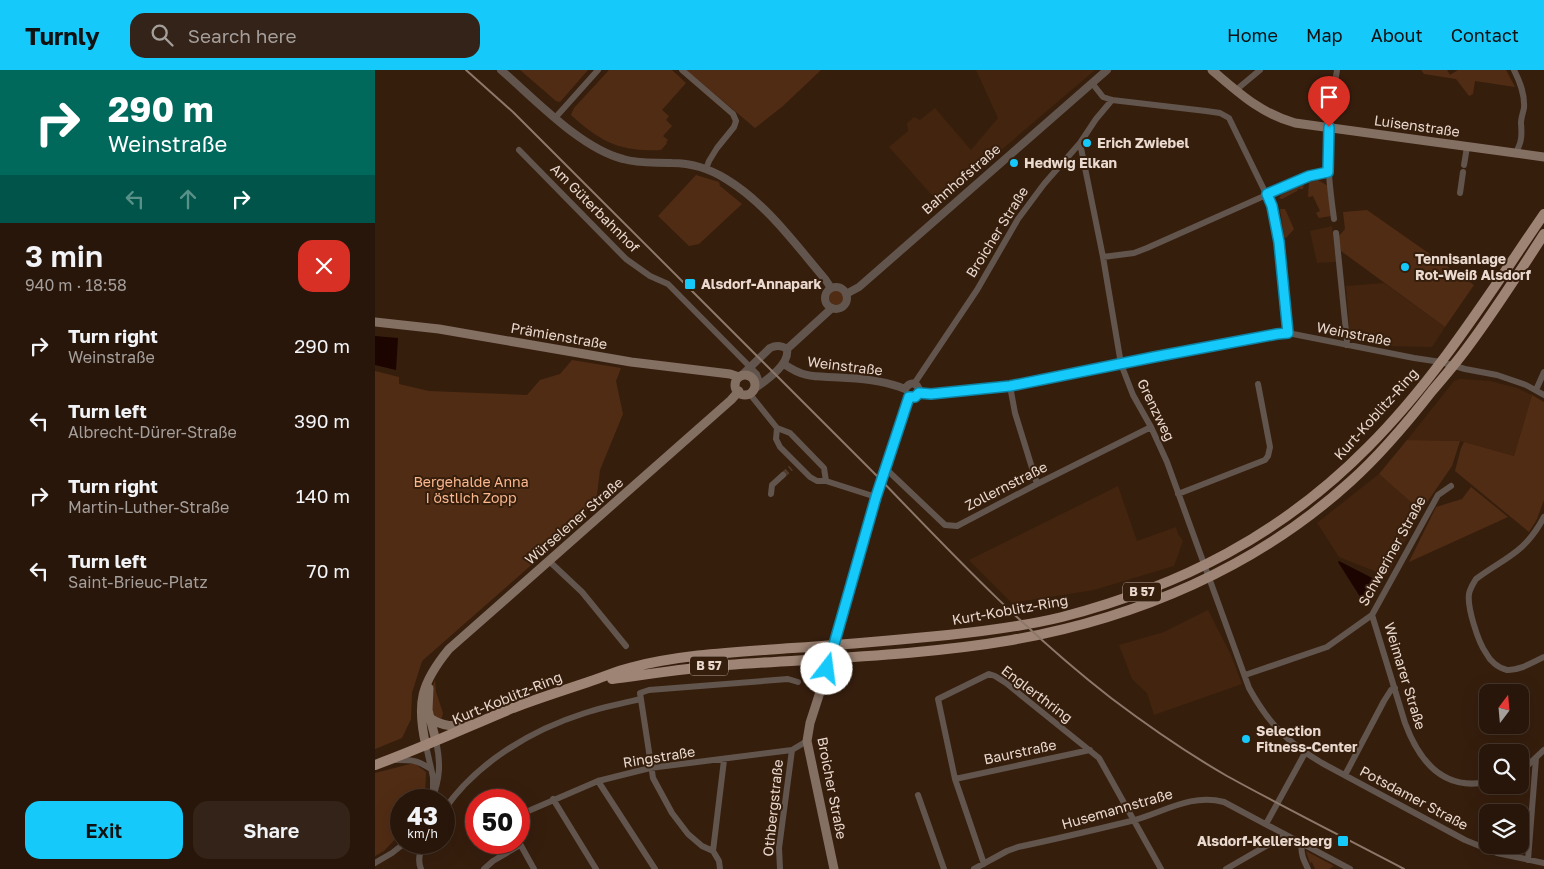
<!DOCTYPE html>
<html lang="en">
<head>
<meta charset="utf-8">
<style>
  body { margin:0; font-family:"Golos Text",sans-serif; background:#342318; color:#f1f3f6; height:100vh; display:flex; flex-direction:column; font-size:19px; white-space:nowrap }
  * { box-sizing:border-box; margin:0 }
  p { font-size:16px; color:#a59f9c }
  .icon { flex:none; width:28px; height:28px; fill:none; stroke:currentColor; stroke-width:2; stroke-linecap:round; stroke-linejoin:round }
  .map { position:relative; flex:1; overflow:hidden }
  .panel { display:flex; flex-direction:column; background:#28160a; width:375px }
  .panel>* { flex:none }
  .top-card { background:#00695c; color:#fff; overflow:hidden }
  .needle { width:32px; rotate:16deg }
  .controls { position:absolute; left:1104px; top:614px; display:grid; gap:10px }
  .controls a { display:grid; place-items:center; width:50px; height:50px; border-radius:10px; background:#28160a; box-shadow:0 5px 20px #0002,0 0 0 1px #44352b; font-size:25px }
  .speed { position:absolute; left:15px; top:719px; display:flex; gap:10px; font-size:25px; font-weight:700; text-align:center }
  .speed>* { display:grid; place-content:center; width:65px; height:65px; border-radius:50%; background:#28160a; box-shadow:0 5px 20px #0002,0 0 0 1px #44352b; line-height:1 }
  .speed small { font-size:12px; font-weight:400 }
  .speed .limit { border:8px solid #d22; background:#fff; color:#111 }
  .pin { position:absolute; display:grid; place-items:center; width:42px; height:42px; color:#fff; margin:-51px -21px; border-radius:50% 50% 50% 0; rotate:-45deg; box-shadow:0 0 5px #0007 }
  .pin .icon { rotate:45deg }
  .me { position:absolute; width:55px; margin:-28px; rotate:15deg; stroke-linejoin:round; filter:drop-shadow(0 0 4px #0008) }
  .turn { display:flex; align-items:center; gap:18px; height:105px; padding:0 25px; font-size:22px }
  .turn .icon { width:65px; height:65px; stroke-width:2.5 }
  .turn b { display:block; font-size:35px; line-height:42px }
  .lanes { display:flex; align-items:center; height:48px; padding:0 25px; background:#0003; justify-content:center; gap:25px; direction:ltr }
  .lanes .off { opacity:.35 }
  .round { display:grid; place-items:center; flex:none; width:52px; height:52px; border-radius:15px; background:#342318 }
  .summary { display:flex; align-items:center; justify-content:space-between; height:85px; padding:0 25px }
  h1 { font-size:30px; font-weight:600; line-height:38px }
  .cta { display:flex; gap:10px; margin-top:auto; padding:10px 25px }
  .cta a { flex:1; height:58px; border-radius:15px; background:#15cafb; color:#111; font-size:20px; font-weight:600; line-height:58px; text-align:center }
  .cta a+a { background:#342318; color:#f1f3f6 }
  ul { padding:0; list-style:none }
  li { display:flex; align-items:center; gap:15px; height:75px; padding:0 25px }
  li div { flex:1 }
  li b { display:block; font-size:19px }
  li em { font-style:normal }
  header { display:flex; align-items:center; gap:30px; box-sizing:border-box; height:70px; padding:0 25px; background:#15cafb; color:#111 }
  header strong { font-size:24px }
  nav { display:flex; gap:28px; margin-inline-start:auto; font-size:18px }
  .search { width:350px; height:45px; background:#342318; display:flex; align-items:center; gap:12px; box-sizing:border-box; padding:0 18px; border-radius:15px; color:#a59f9c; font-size:19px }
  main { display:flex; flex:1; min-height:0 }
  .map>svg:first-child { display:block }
  .built { fill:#43240f }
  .green { fill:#512c14 }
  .water { fill:#1c0400 }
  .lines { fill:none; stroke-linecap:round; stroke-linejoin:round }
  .minor-tunnel { stroke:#513a2a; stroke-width:6; stroke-dasharray:6 3; stroke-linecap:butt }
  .minor { stroke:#62554d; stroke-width:6 }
  .tertiary { stroke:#62554d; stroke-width:8 }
  .secondary { stroke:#846f63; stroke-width:9 }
  .primary { stroke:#9e8474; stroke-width:10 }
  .rail { stroke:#8c7769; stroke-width:2 }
  .route-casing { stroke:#0e83a3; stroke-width:12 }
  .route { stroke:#15cafb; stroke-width:9 }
  .poi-dot { fill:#15cafb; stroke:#361e0d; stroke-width:2 }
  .labels { text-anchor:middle; stroke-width:4; stroke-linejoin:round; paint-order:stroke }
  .shield { fill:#361e0d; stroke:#b4a195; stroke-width:1 }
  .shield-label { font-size:12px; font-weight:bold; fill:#ead9cf }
  .street-label { font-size:14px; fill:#ead9cf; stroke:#361e0d }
  .poi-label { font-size:14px; font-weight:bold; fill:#ead9cf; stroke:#361e0d; text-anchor:start }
  .park-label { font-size:14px; fill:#fbb88f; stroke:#361e0d }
</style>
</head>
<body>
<header>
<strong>Turnly</strong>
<div class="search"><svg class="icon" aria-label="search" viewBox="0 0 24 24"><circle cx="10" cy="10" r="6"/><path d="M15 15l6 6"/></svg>Search here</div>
<nav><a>Home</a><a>Map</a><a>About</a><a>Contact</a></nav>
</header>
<main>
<section class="panel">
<div class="top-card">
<div class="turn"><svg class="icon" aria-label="right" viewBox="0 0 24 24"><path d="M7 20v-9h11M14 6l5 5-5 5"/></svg><div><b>290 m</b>Weinstraße</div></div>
<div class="lanes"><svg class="icon off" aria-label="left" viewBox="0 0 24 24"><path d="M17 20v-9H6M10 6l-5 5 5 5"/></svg><svg class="icon off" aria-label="ahead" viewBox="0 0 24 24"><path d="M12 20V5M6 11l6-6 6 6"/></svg><svg class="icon" aria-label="right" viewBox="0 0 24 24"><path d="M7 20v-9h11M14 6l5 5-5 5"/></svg></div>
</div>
<div class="summary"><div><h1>3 min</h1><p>940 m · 18:58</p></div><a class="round" style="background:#d93025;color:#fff"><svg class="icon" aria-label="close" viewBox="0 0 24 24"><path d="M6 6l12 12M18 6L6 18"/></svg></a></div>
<ul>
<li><svg class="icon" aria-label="right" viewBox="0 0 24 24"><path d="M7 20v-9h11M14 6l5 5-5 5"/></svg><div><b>Turn right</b><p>Weinstraße</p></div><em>290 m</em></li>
<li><svg class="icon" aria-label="left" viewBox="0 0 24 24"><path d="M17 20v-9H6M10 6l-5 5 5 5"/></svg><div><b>Turn left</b><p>Albrecht-Dürer-Straße</p></div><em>390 m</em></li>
<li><svg class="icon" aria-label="right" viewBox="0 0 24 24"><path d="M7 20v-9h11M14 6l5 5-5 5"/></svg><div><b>Turn right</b><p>Martin-Luther-Straße</p></div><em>140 m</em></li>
<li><svg class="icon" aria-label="left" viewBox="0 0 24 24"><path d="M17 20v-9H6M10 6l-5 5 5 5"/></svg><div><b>Turn left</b><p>Saint-Brieuc-Platz</p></div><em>70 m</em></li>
</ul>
<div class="cta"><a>Exit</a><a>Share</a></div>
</section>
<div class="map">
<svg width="1169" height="799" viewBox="0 0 1169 799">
  <rect width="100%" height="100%" fill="#361e0d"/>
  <path class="built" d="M601,0H720L564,133L514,77L533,61L532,53L539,47L545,50L560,38L596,80L623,48Z
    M957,156L961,192L942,193L935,161Z
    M1009,213L1070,257L1057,277L1011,276L975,269L971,216Z
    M1085,309L1115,311L1142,318L1157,325L1139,386L1085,371L1032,370L1079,311Z
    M1004,404L1046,441L1012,506L964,487L942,453Z
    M743,416L762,471L801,457L803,464L808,471L799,496L719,520L637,533L594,490Z
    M833,540L856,585L867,614L779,645L772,623L757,609L744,575L789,562Z"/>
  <path class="green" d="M145,0H213L185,32L181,31Z
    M234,0H297L311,13L287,40L294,46L291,50L297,56L288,66L293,70L291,72L292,73L286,80C245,82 226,72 196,45L199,38Z
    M311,0H446L408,36L380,58Z
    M1046,0H1072L1075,5L1083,0H1131L1140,17L1100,11L1098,24L1094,26L1081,9L1049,4Z
    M321,105L344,112L345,116L367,134L324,174L314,176L283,146Z
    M943,110L953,116L956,146L944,148L941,143L945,141L938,126L933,127L934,112Z
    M929,114L928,119H923L922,121L907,129L904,128L906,125Z
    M905,139H910L919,159L911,168L909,167Z
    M992,140L1099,215L1070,257L966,181L963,167L970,159L968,142Z
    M454 228a8 8 0 1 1 16 0a8 8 0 1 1-16 0Z
    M197,290L246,298L241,311L248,344L225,400L221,432L207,444L204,453L47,591L37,623L36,649L27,668L0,679V301L24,307V314L54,321L152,325L165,310L185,304Z
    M1157,325L1169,332V430L1162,449L1154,462L1080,401L1086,378L1089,372L1139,386Z
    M1032,370L1085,371L1077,396L1046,441L1004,404Z
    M1096,417L1133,447L1034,492L1061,437L1087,429Z
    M60,610L61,622L68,643L66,651C51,641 54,624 60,610Z
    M39,693L51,702L50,726L48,730H26V763L9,781L0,786V703Z
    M931,781L959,796L954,799H940L937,792L935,793Z"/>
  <path class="water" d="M0,266L23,268L21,300L0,295Z
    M964,491L1005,512L994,529L989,533L963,492Z"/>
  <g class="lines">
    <path class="minor-tunnel" d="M408,405L416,398"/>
    <path class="minor" d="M307,0L358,44L361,51L359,57L342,78L334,91L331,99
      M1139,0C1145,12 1150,24 1149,38C1148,43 1146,48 1146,53C1147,66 1147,72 1140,84
      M717,13L728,27L737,30L831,41L845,43L854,48L897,136L904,172L913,263
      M861,20L885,0
      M180,48L223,0
      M705,73L728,187L746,294L758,325L776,357L792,392L874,618C893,653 913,673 947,693L1090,770L1122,783L1169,793
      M144,80L251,189L275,206L293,214L382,304L385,312L384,316
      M1089,95L1092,77
      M1085,123L1088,102
      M959,149C955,119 951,88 954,57C955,38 959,19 962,0
      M961,163L972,271L971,275
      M728,187L759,183L772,178L934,106L953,102
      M539,314L602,220L643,149L669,114L705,73L721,49L737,30
      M635,316L640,343L662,414
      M1161,320L1169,302
      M374,323L402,358L415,363L449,398L451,411L501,427
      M544,323L556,324L635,316L779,287L902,264L913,263L1039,288L1066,292L1090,299L1122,305L1151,315L1169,325
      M402,358L401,369L405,377L435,407L442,411H451
      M510,398L570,455L582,456L662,414L776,357
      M396,424L397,415L408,405
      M803,424L890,390L893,386L895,377L883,314
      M1169,447C1150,483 1131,487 1101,509C1098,514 1095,518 1094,524C1092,537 1103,572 1111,583C1115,591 1123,598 1132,600C1144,601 1158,592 1169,587
      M174,491L207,522L251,576
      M997,545L1030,653C1044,691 1068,721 1112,712
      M870,605L952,577L997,545L1063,425L1076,416
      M51,676L58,707V721
      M19,690C37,690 40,689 56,699
      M1145,700L1153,695L1169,680
      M970,705L1009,631L1016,620L1020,618
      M580,709L715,680
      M223,711L280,799
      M543,725L569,799
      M178,729L221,799
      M57,730C65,708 66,694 61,671
      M69,740C101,693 156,660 210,643C228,637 248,633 266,629
      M144,745L223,711L275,698L417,680L432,671
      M891,754L930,683
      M144,772L159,799
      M927,774C925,783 929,791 933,799
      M338,781L327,776L313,764L297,743L278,708L265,623L274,620L413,609L423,612
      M1153,790L1161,688
      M0,793L17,783L31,772
      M609,794L580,709L563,629L614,604L620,606L631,613L724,688L786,799
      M46,799C42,790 45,781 49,772
      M109,799L118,791L145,775
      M345,799L344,791L338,781L349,690
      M405,799L404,778L417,680
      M599,799L632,781L643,777C681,769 719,760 756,751C788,743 815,723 849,732L975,799
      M851,799L910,765"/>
    <path class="tertiary" d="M126,0C160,29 205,78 248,89C264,94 280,92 297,93C316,93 335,99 351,109C391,133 420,174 450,209L456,218
      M450 228a11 11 0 1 1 22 0a11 11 0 1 1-22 0Z
      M471,224L484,217L732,0
      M412,279L457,238
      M409,294C433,311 445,305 472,308C491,309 513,312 530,319
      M366,306L395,278C401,275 406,275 412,279
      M530,319C541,302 553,330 534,327
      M378,320C390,311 415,295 412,279
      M456,588L501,427L534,327"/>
    <path class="secondary" d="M837,0C864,23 885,43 920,53L1169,87
      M0,252L64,259L256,292L355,304L364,307
      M360 315a10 10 0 1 1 20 0a10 10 0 1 1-20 0Z
      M456,588L435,653L432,671L459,799
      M54,618L53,640L61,671
      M55,648C69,658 80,656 96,654
      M51,676C41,633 46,613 74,579L356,330L364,321"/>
    <path class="primary" d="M237,609C275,604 313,598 352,595C447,588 543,586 637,570C762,548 882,497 976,411C1006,384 1032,353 1057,321C1069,307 1081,293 1092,278C1119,242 1144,203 1169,164
      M0,695C47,678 92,657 138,638C164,628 190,620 216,611C229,607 241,601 254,598C307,584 363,582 417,578C469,575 521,570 573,565C611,561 650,556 687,547C806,516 906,465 993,377C1062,308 1114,224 1169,144"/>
    <path class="rail" d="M91,0L138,42L506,410C579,486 653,564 736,628C773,656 812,683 852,706C910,738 970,768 1029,799"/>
  </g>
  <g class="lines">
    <g class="route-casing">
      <path id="route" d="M452,599L501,427L534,327H540L544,323L556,324L635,316L779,287L902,264L913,263L904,172L897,136L892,124L934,106L953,102L954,57"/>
    </g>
    <use href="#route" class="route"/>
  </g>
  <g class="poi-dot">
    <circle cx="712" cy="73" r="5"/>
    <circle cx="639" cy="93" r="5"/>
    <circle cx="1030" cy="197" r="5"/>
    <rect x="309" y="208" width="12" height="12" rx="2.5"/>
    <circle cx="871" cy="669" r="5"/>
    <rect x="962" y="765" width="12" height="12" rx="2.5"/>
  </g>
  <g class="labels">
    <g class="shield">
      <rect x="748" y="512.5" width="38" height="19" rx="4"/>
      <rect x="315" y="586.5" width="38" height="19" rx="4"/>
    </g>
    <g class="shield-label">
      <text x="767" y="526">B 57</text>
      <text x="334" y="600">B 57</text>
    </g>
    <g class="street-label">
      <text transform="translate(1042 56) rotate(8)" y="5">Luisenstraße</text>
      <text transform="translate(586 109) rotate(-41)" y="5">Bahnhofstraße</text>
      <text transform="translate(220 138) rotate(45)" y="5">Am Güterbahnhof</text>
      <text transform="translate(622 162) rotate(-58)" y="5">Broicher Straße</text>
      <text transform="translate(979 264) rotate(11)" y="5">Weinstraße</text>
      <text transform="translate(184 266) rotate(10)" y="5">Prämienstraße</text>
      <text transform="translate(470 296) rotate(7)" y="5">Weinstraße</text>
      <text transform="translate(781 340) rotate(64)" y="5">Grenzweg</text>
      <text transform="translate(1001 344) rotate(-48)" y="5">Kurt-Koblitz-Ring</text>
      <text transform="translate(631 416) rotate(-27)" y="5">Zollernstraße</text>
      <text transform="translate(199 451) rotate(-41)" y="5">Würselener Straße</text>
      <text transform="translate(1017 481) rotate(-61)" y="5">Schweriner Straße</text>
      <text transform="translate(635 540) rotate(-10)" y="5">Kurt-Koblitz-Ring</text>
      <text transform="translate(1030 606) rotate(73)" y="5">Weimarer Straße</text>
      <text transform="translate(662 624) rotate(37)" y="5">Englerthring</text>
      <text transform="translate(132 628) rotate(-22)" y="5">Kurt-Koblitz-Ring</text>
      <text transform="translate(645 682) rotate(-12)" y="5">Baurstraße</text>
      <text transform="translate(284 687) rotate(-9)" y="5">Ringstraße</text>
      <text transform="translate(457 718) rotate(79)" y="5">Broicher Straße</text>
      <text transform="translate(1039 728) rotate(28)" y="5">Potsdamer Straße</text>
      <text transform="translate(398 738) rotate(-84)" y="5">Othbergstraße</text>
      <text transform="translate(742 739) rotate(-16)" y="5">Husemannstraße</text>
    </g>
    <g class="poi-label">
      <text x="722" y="78">Erich Zwiebel</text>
      <text x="649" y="98">Hedwig Elkan</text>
      <text x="1040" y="194">Tennisanlage<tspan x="1040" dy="16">Rot-Weiß Alsdorf</tspan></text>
      <text x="326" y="219">Alsdorf-Annapark</text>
      <text x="881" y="666">Selection<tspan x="881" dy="16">Fitness-Center</tspan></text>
      <text x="957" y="776" text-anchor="end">Alsdorf-Kellersberg</text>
    </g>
    <g class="park-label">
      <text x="96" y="417">Bergehalde Anna<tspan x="96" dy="16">I östlich Zopp</tspan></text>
    </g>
  </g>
</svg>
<div class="controls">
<a><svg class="needle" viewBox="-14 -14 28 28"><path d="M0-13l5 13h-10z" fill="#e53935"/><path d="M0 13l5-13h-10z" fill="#a59f9c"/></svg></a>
<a><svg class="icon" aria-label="search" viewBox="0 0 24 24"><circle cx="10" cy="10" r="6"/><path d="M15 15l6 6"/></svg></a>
<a><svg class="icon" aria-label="layers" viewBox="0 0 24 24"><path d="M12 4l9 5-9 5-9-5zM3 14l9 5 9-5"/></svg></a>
</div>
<div class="speed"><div>43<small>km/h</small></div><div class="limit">50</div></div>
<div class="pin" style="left:954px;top:57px;background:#d93025"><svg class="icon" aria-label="arrive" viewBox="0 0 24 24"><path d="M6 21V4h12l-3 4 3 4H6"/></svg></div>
<svg class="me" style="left:452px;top:599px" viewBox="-20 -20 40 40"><circle r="19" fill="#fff"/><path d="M0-13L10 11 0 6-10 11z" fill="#15cafb"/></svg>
</div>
</main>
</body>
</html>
